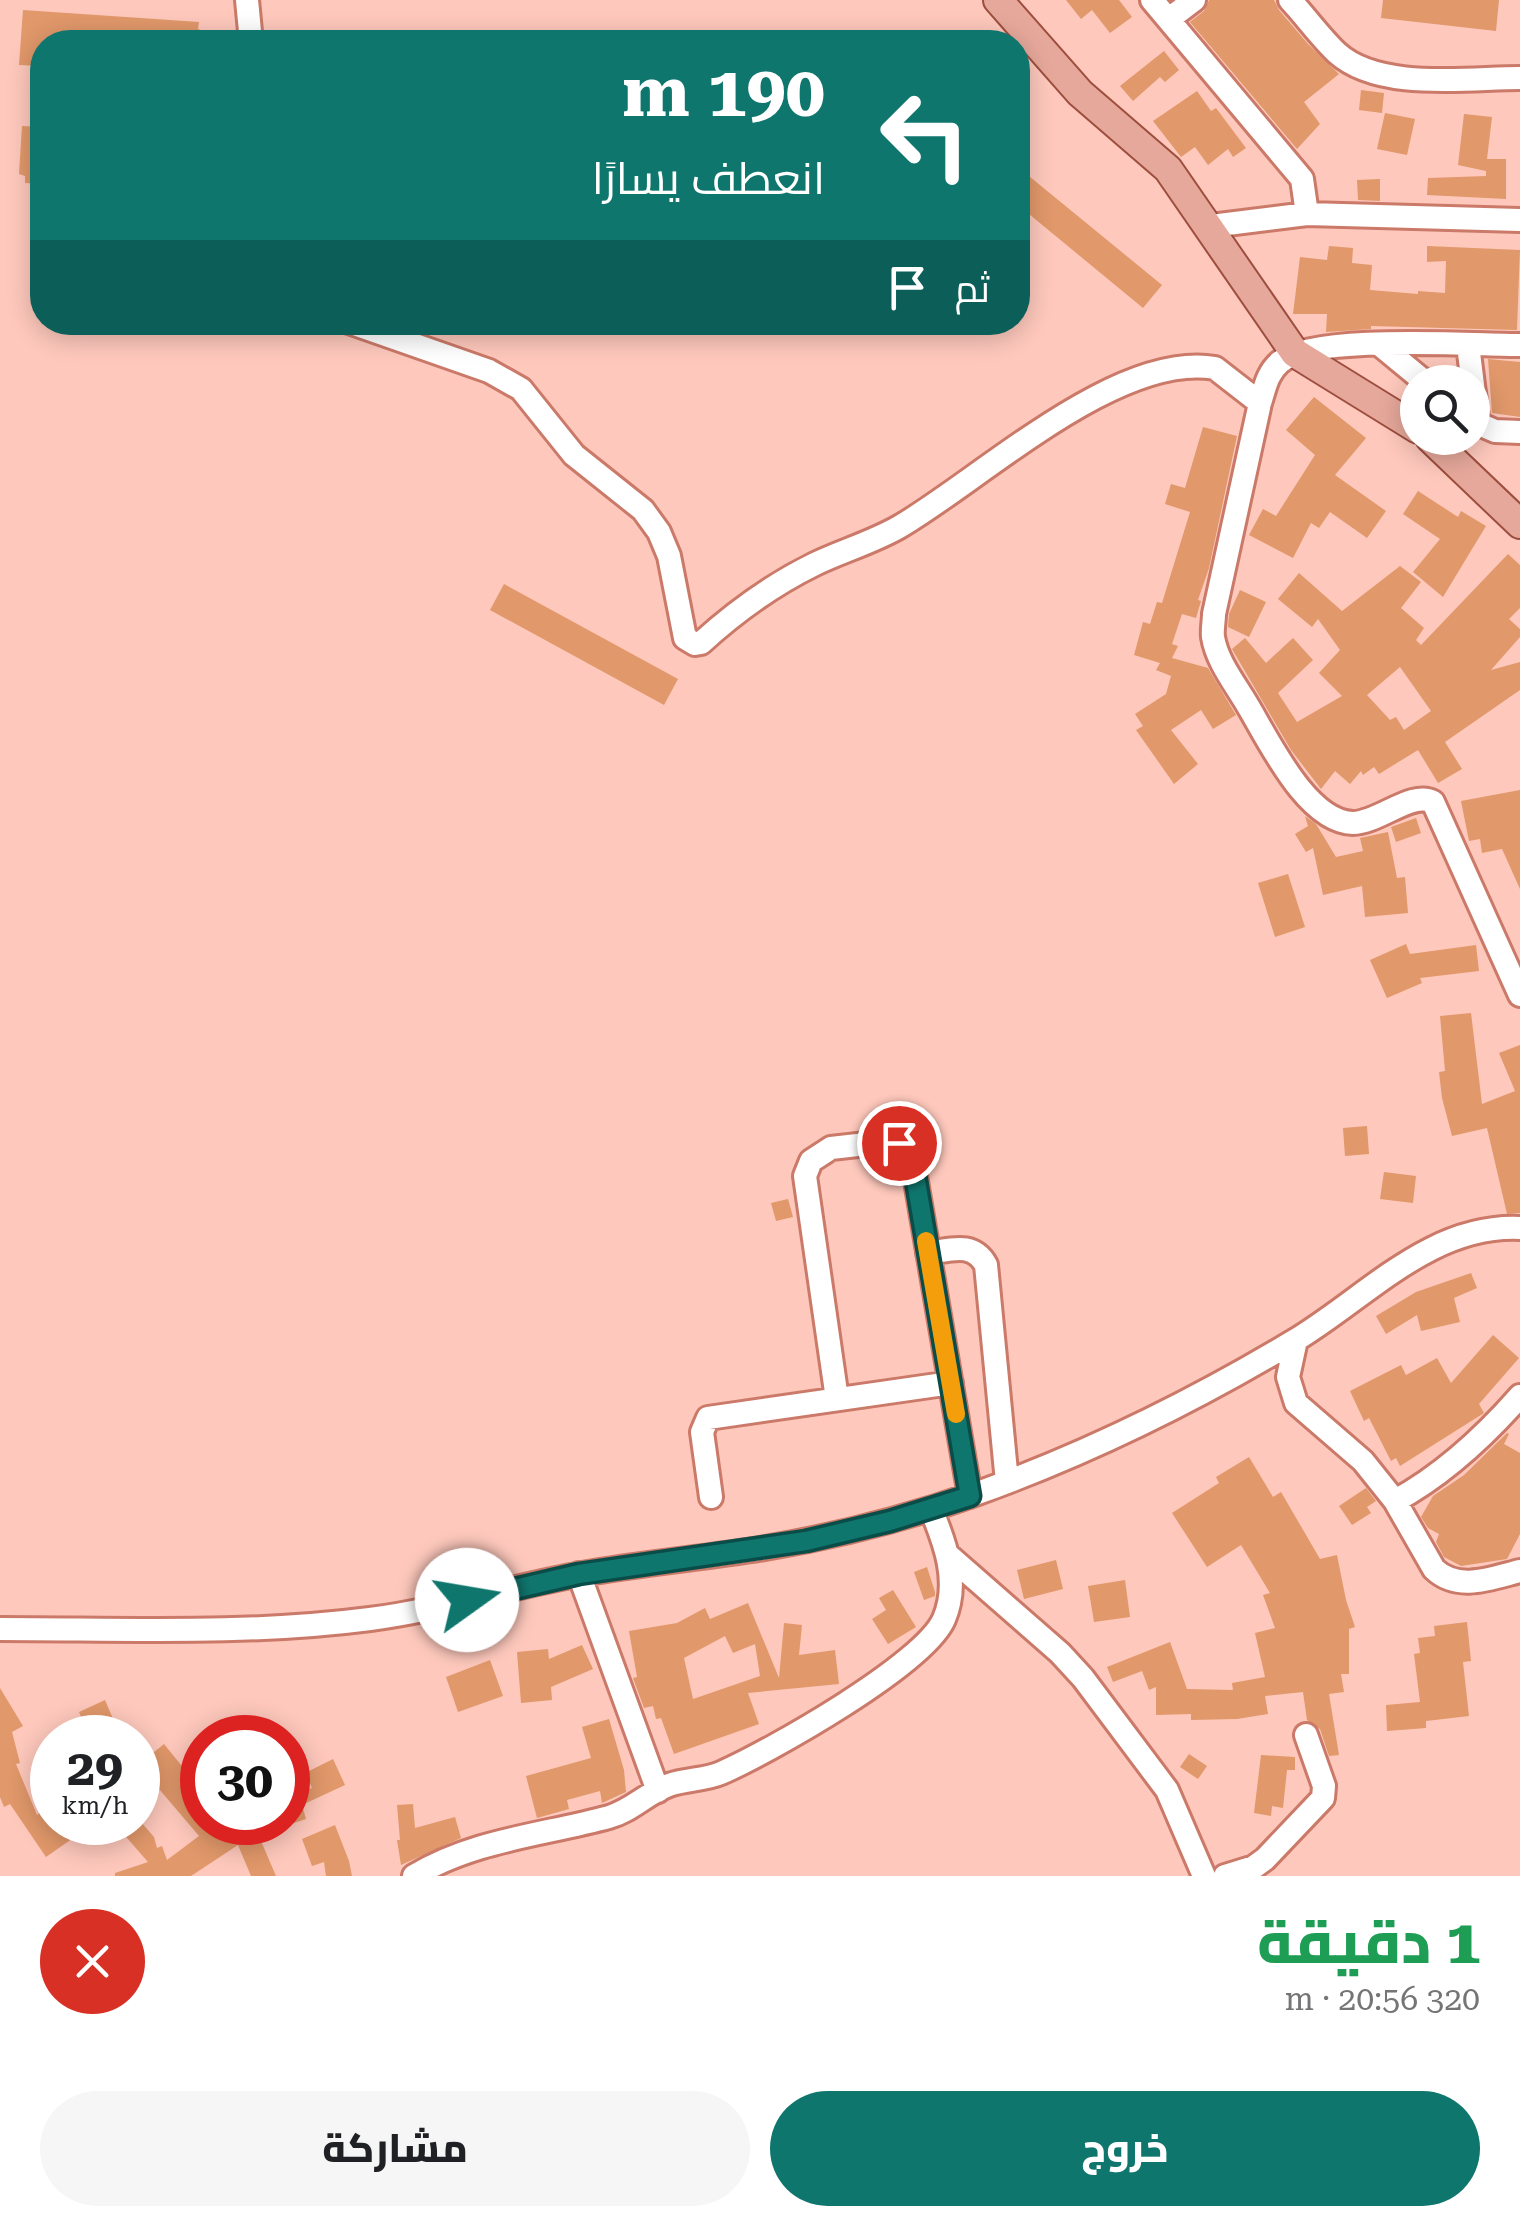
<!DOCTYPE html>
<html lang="ar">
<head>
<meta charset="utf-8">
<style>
  body { margin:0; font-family:"Roboto Serif",Cairo,serif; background:#f6f6f6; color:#202124; direction:rtl; height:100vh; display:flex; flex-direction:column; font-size:38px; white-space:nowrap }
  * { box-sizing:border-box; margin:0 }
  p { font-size:32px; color:#757577 }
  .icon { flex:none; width:55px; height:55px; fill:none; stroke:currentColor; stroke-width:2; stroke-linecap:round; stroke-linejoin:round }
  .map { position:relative; height:1876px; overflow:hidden; direction:ltr }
  .panel { display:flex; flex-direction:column; background:#fff; flex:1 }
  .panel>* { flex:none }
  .guide { position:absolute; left:30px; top:30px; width:1000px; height:305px; border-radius:40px; box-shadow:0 5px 25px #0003; direction:rtl; background:#0f766e; color:#fff; overflow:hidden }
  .controls { position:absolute; left:1400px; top:365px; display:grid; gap:20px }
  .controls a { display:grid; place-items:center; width:90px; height:90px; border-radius:50%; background:#fff; box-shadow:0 5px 25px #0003; font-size:50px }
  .speed { position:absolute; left:30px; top:1715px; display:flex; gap:20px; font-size:50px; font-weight:700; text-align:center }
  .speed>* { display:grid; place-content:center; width:130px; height:130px; border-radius:50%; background:#fff; box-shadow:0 5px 25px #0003; line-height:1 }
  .speed small { font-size:25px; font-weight:400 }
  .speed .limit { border:15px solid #d22; background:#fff; color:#111 }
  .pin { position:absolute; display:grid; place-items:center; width:85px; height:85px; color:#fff; margin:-42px; border:5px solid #fff; border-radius:50%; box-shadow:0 2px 10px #0007 }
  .me { position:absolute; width:110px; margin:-55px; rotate:77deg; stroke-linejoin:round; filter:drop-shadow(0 0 8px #0008) }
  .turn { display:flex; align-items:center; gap:35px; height:210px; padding:0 40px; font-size:45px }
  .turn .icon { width:130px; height:130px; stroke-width:2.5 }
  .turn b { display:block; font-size:70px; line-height:85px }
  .then { display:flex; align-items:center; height:95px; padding:0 40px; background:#0003; gap:20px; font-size:38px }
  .round { display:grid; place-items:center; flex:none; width:105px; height:105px; border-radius:52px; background:#f6f6f6 }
  .head { display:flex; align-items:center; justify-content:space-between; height:170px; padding:0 40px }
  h1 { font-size:60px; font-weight:800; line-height:75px; color:#1e9e55 }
  .primary-button { display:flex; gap:20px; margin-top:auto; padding:20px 40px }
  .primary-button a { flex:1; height:115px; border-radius:60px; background:#0f766e; color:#fff; font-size:40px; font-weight:800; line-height:115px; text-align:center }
  .primary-button a+a { background:#f6f6f6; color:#202124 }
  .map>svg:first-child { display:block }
  .building { fill:#e1986a; fill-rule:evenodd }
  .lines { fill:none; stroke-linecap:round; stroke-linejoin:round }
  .minor-casing { stroke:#cb7968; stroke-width:28 }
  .major-casing { stroke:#9d4e3e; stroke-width:32 }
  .minor { stroke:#fff; stroke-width:22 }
  .major { stroke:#e6a89b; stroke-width:28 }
  .route-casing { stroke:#0a4d48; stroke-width:25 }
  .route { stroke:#0f766e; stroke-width:18 }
  .slow { stroke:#f59e0b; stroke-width:18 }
</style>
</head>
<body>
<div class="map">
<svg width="1520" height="1876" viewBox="0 0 1520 1876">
  <rect width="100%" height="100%" fill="#fec8bc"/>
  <path class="building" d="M1066,0H1119L1132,17L1110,33L1092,10L1081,19Z
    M1209,0H1274L1279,10L1308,44L1339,74L1304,102L1320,124L1297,149L1190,22L1204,11Z
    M1383,0H1499L1496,31L1381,18Z
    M23,10L199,22L198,29L204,31L203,42H109L46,38L42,42V66L19,65Z
    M1164,51L1179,70L1165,82L1160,77L1133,101L1120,86Z
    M1361,90L1384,93L1382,113L1359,110Z
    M1197,91L1211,111L1216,108L1246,148L1233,157L1228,149L1208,165L1195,147L1181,157L1153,121Z
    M1385,113L1415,119L1407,155L1377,149Z
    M1464,114L1492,117L1487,159H1506V199L1427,195L1428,178L1486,176V171L1458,165Z
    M22,126L42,127V184L25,183V176L19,174Z
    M1024,172L1162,285L1143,308L1018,205V180Z
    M1380,179V201L1358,200L1357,180Z
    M1329,246L1353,248L1352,263L1372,265L1370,290L1418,294V291L1445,293L1446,261L1427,262V246L1520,250L1517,330L1371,326V329L1326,332L1327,314H1293L1300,257L1327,260Z
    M1488,359L1520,362V417L1492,413Z
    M1314,397L1366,438L1335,475L1386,511L1367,538L1330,512L1319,528L1311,523L1293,558L1249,535L1263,509L1276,516L1315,455L1286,430Z
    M1203,427L1237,436L1209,568L1198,600L1201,601L1196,618L1182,614L1172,644L1178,646L1172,658L1208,668L1236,715L1213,729L1201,710L1171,730L1198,764L1174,784L1136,730L1143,726L1135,714L1166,694L1171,676L1156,670L1160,663L1134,655L1143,622L1150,624L1157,602L1162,603L1190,512L1165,504L1171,484L1185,488Z
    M1418,491L1458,517L1461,511L1486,526L1443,597L1413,572L1440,539L1403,514Z
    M1508,554L1520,565V608L1509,619L1520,629V637L1491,670L1520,662V690L1445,742L1462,769L1438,783L1418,750L1379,774L1374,767L1363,775L1361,771L1350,784L1335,771L1321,789L1291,750L1232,649L1245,638L1266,663L1293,638L1313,660L1278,693L1297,722L1342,696L1319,673L1340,650L1318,619L1312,627L1278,599L1299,573L1342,611L1400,566L1421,582L1401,608L1424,628L1416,640L1421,645ZM1400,667L1431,711L1404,730L1396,717L1390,720L1367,695Z
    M504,584L678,679L664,705L490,610Z
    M1240,590L1266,602L1249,637L1228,627L1229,614Z
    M1520,790V889L1502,849L1482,853L1480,839L1469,841L1461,801Z
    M1305,816L1316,824L1336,857L1363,851L1360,838L1388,832L1397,878L1405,877L1408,913L1365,917L1362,886L1323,895L1313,848L1306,852L1295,834L1308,826Z
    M1416,818L1421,833L1396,842L1391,827Z
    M1288,874L1305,927L1275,937L1258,883Z
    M1406,944L1410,954L1476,945L1479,971L1420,978L1422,983L1387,998L1370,960Z
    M1471,1013L1482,1104L1515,1091L1499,1053L1520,1045V1213L1507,1214L1487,1128L1452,1136L1442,1098L1439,1072L1445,1071L1440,1016Z
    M1367,1126L1369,1154L1345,1156L1343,1128Z
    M1384,1172L1416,1176L1413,1203L1380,1199Z
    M788,1199L793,1217L776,1221L771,1203Z
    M1471,1273L1477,1288L1454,1298L1460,1322L1421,1331L1417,1315L1386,1334L1376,1316L1416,1292Z
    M1493,1335L1519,1358L1479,1404L1484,1413L1400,1466L1396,1458L1391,1461L1369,1418L1364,1421L1350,1391L1401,1365L1406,1375L1437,1358L1451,1383Z
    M1507,1433L1509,1434L1504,1444L1520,1453V1534L1507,1559L1461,1566L1444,1557L1436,1542L1439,1534L1428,1528L1421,1517L1433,1496L1464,1475Z
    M1249,1457L1273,1497L1281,1492L1320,1559L1337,1555L1346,1600L1355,1627L1349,1629V1674H1341L1344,1692L1329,1694L1339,1755L1329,1756L1320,1729L1307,1720L1303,1692L1265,1696L1268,1714L1237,1719L1191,1720V1714L1156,1715V1687L1149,1690L1142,1671L1113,1682L1107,1667L1170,1642L1187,1689L1233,1690L1232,1683L1265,1677L1255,1633L1275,1628L1263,1595L1270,1593L1241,1545L1207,1567L1172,1513L1219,1483L1216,1477Z
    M1366,1488L1376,1501L1367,1507L1371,1513L1352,1525L1339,1506Z
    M1056,1560L1063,1589L1024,1599L1017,1570Z
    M927,1567L935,1592V1596L924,1600L914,1572Z
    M1125,1580L1130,1617L1094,1622L1088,1586Z
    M893,1590L916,1627L888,1644L872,1619L886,1610L879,1598Z
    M748,1603L779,1678L784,1623L802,1625L799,1655L835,1650L839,1684L748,1693L759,1724L674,1754L661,1718L656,1719L653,1706L644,1708L633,1678L637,1677L629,1631L677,1623L705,1608L710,1619ZM725,1636L733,1653L755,1644L760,1676L693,1699L684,1658Z
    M1467,1622L1471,1661L1463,1662L1469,1716L1426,1721V1728L1387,1731L1386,1705L1420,1702L1414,1654L1420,1653L1418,1638L1435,1636L1434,1626Z
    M582,1645L593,1669L551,1687L552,1700L521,1703L517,1652L548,1649L549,1659Z
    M490,1660L503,1696L458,1712L446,1677Z
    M0,1688L23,1726L12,1732L20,1763L16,1764L37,1815L52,1804V1822H66L76,1836L46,1857L10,1804L4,1807L0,1797Z
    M105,1700L119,1733L109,1738H90L79,1712Z
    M609,1719L624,1770L626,1792L602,1803L600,1791L567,1800L569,1809L537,1818L526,1776L591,1758L582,1727Z
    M202,1742V1822H284L285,1826L258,1834L276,1876H251L238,1845L191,1876H115V1873L148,1862L113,1822H141L154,1837L157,1848L162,1846L167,1860L199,1836L148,1776L145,1779L138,1765L164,1744L181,1765Z
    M1189,1754L1207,1766L1198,1779L1180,1767Z
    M1261,1755L1295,1757V1770H1287L1283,1808L1272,1806L1271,1816L1254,1813Z
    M333,1759L345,1785L302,1805L306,1819L288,1825V1770L291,1769L298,1792L312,1788L305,1773Z
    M413,1804L415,1828L455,1817L461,1838L401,1865L397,1840H400L397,1805Z
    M335,1825L349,1861L352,1876H326L324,1862L312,1866L302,1839Z"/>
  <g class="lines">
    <g class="minor-casing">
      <path id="minor" d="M247,0L251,42
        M1152,0L1302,179L1307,214
        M1290,0C1306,17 1320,37 1337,53C1379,91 1467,78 1520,78
        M1169,19L1194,0
        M1211,226L1307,214L1520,220
        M349,322L489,371L521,389L574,455L643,510L659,532L669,556L685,638L695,644L701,643C735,612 774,584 815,564C842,551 873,542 899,527C980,480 1117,351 1215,368L1260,403
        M1379,344L1425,382
        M1468,345L1478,425
        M1520,345C1472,345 1313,334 1280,362C1267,373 1265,388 1260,403L1214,614C1214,621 1212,630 1213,637C1217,662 1236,685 1248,706C1269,741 1307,822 1353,823C1378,823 1413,790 1433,802L1520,995
        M1472,421L1495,431L1520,432
        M928,1253C951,1250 973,1241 986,1265L1007,1482
        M1296,1340L1288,1377L1296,1403L1363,1461L1395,1501C1443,1475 1484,1437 1520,1396
        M837,1399L805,1176L811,1161L831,1148L893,1141L904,1147L912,1158L970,1496
        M711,1497L702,1432L708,1418L951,1383
        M1395,1501L1434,1569C1458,1592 1492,1578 1520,1571
        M948,1555L1060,1653L1083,1678L1167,1790L1204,1876
        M579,1574L658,1791
        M0,1629C123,1629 247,1635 370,1619C442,1610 511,1586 582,1574C643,1563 704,1558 765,1548C837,1536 907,1518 975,1494C1086,1454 1194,1401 1294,1341C1366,1298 1430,1224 1520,1228
        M414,1876C473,1840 543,1835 609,1817C631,1811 647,1793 669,1785C686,1779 705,1780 721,1773C769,1752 925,1664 944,1619C960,1582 945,1543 931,1509
        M1225,1876L1254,1867L1265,1859L1323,1798L1324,1786L1306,1735"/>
    </g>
    <g class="major-casing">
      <path id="major" d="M998,0L1080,93L1168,169L1295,353L1418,429
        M1430,438L1520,524"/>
    </g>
    <use href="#minor" class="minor"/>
    <use href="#major" class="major"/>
  </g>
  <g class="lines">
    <g class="route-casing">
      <path id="route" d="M467,1600L579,1574L806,1541L890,1521L970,1496L912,1158L899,1143"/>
    </g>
    <use href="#route" class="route"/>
    <path class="slow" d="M926,1241L956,1414"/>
  </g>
</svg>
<div class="controls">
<a><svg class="icon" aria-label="search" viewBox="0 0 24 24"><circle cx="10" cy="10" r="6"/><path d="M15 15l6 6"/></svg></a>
</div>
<div class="speed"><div>29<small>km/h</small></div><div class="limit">30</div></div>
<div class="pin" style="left:899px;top:1143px;background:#d93025"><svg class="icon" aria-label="arrive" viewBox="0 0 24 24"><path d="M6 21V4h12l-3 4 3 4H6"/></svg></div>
<svg class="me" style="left:467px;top:1600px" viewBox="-20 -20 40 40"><circle r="19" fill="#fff"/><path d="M0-13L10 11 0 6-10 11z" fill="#0f766e"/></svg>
<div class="guide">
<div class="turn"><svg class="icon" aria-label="left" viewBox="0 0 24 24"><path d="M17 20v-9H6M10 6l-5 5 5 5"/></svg><div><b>190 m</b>انعطف يسارًا</div></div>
<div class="then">ثم<svg class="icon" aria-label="arrive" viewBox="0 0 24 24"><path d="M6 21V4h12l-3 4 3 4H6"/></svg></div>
</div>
</div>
<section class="panel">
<div class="head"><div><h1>1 دقيقة</h1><p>320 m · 20:56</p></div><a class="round" style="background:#d93025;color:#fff"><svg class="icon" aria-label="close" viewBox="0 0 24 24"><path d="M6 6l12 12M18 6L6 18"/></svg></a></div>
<div class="primary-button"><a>خروج</a><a>مشاركة</a></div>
</section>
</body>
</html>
